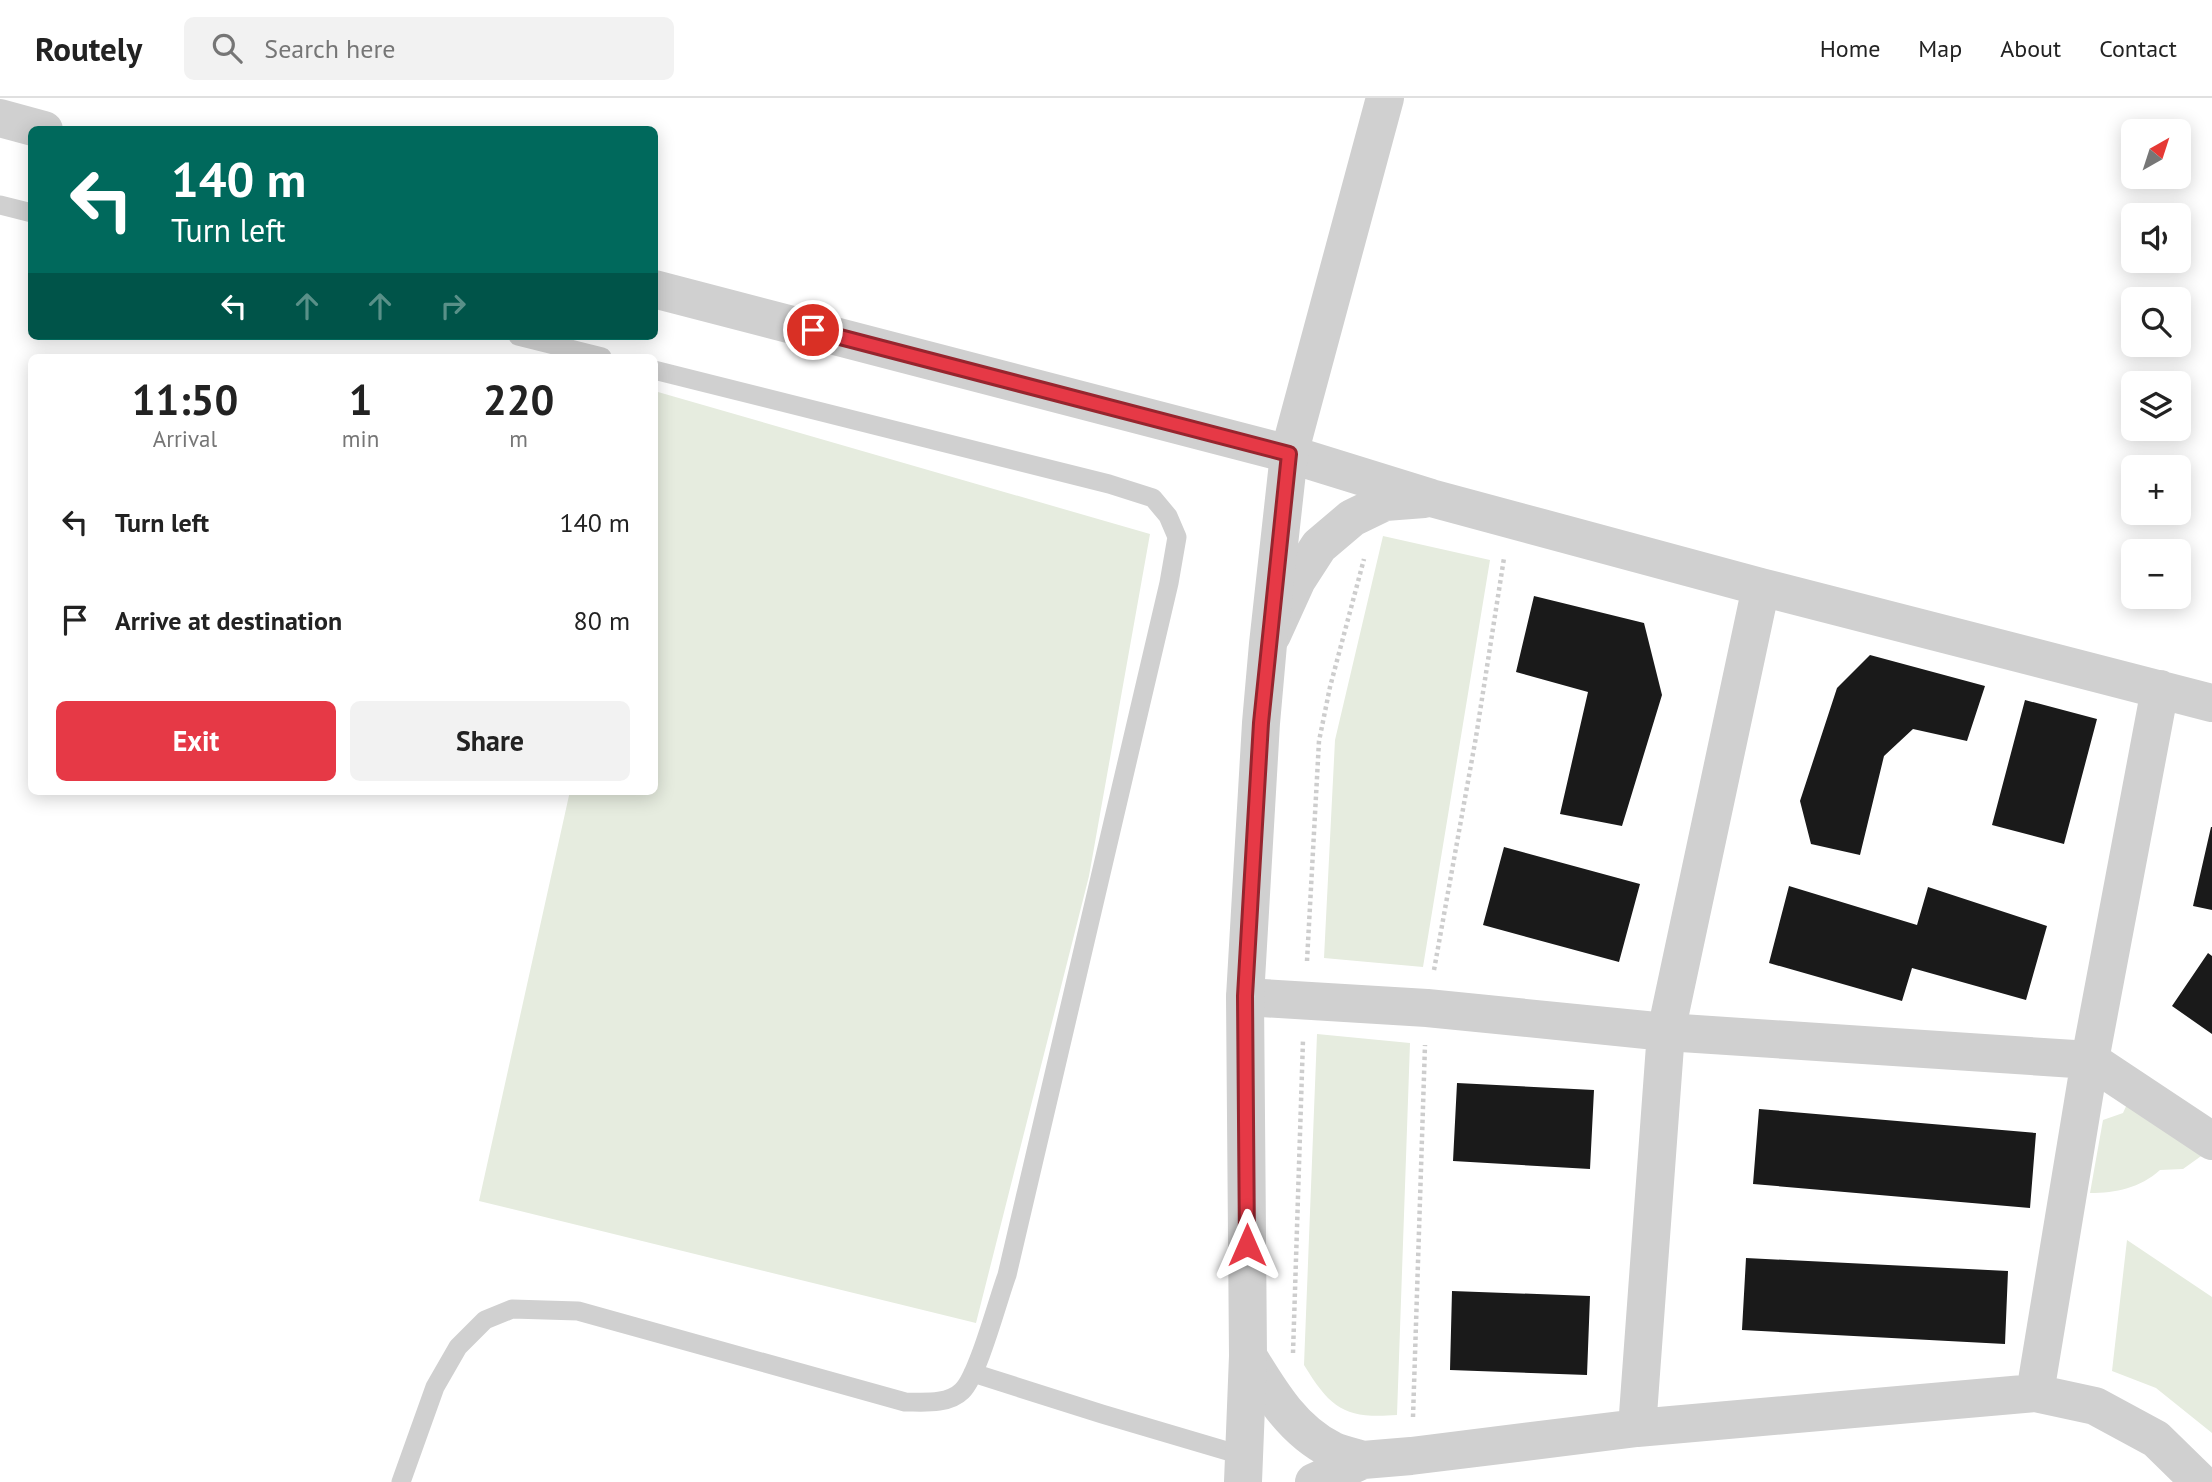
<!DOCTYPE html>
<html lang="en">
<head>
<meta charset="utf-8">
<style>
  body { margin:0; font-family:"PT Sans",sans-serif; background:#f2f2f2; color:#222; height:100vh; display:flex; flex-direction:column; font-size:26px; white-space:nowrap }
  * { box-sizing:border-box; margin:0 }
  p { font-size:23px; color:#767676 }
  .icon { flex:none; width:38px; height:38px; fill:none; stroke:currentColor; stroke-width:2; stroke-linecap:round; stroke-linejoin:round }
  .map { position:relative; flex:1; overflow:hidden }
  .side { position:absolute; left:28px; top:256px; width:630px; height:441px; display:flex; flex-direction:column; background:#fff; border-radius:10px; box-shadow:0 4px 18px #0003 }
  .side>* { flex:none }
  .top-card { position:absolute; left:28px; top:28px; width:630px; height:214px; border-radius:10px; box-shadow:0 4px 18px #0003; background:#00695c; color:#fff; overflow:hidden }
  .needle { width:46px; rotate:39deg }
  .buttons { position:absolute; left:2121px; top:21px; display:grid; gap:14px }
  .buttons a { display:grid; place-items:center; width:70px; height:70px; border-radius:10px; background:#fff; box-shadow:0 4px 18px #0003; font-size:35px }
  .pin { position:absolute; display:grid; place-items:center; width:60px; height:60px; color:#fff; margin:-30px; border:4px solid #fff; border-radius:50%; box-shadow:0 2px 7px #0007 }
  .me { position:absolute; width:77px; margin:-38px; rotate:0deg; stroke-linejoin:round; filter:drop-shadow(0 0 5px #0008) }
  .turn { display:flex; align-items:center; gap:24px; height:147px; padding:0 28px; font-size:32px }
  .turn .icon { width:91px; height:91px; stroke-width:2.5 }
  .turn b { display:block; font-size:49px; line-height:60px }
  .lanes { display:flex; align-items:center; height:66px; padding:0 28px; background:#0003; justify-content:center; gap:35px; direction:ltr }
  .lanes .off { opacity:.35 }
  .eta { display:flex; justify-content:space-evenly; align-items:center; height:119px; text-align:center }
  .eta b { font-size:42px; font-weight:700; line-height:49px }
  .primary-button { display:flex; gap:14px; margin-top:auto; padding:14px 28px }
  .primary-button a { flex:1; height:80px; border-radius:10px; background:#e63946; color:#fff; font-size:28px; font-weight:700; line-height:80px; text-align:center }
  .primary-button a+a { background:#f2f2f2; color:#222 }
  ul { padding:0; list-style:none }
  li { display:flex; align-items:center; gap:21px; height:98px; padding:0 28px }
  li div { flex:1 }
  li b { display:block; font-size:26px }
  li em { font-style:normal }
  header { display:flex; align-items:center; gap:42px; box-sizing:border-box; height:98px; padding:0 35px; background:#fff; border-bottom:2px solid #e0e0e0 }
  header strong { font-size:33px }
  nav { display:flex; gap:38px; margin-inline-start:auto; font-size:24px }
  .search { width:490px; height:63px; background:#f2f2f2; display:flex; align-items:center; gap:18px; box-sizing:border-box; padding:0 24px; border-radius:10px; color:#767676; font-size:26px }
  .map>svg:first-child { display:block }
  .green { fill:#e6ecdf }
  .building { fill:#1a1a1a }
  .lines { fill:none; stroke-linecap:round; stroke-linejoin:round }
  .path { stroke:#cdcdcd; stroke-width:4.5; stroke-dasharray:3.5 3.5; stroke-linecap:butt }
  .service { stroke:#d0d0d0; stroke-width:19 }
  .minor { stroke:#d0d0d0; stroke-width:38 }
  .tertiary { stroke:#d0d0d0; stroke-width:38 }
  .route-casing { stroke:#96252e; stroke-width:18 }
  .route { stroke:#e63946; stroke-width:12 }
</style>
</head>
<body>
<header>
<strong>Routely</strong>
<div class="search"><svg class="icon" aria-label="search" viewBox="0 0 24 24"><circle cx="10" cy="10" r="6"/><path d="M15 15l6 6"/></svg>Search here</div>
<nav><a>Home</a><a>Map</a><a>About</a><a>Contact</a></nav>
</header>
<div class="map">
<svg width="2212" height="1384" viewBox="0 0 2212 1384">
  <rect width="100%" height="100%" fill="#fff"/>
  <path class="green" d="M658,294L1150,436L1089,778L976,1225L479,1103L570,693H654V310Z
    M1383,438L1490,462L1423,869L1324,860L1335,642Z
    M1317,936L1410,945L1397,1317C1345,1321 1331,1311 1304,1267Z
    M2128,1004L2204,1056L2183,1071L2160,1072C2140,1090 2116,1095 2090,1095L2103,1022L2123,1015Z
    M2127,1142L2212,1199V1335L2156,1290L2112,1273Z"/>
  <path class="building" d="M1534,498L1644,525L1662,597L1622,728L1560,716L1588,594L1516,574Z
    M1870,557L1985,588L1967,643L1913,631L1884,658L1860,757L1811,746L1800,703L1837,590Z
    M2025,602L2097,621L2064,746L1992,727Z
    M2211,729H2212V812L2193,808Z
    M1504,749L1640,786L1619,864L1483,827Z
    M1789,788L1917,827L1928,789L2047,828L2026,902L1912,870L1902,903L1769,865Z
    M2208,855L2212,858V936L2172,908Z
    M1457,985L1594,992L1590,1071L1453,1063Z
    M1759,1011L2036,1035L2030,1110L1753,1086Z
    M1746,1160L2008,1173L2005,1246L1742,1232Z
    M1452,1193L1590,1198L1587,1277L1450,1272Z"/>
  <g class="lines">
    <path class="path" d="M1307,863L1319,643L1330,589L1364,461
      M1434,872L1476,639L1504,460
      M1293,1255L1303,942
      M1413,1319L1425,947"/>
    <path class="service" d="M0,107L32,115
      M518,238L602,259
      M973,1275L1102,1316L1244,1358
      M401,1384L435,1289L458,1249L485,1222L512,1211L578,1213L905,1304C922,1304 948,1307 962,1293C978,1278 998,1201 1007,1177L1169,485L1177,439L1168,418L1153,400L1109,386L654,272"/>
    <path class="minor" d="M0,20L44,32
      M654,191L1289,356L1431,400L1761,489L2212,605
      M1272,537L1297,482L1319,448L1352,420L1385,404L1424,401
      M1245,899L1427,910L1666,934L2090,962L2212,1043
      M1248,1258C1270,1294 1292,1332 1332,1352C1341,1356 1353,1359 1363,1362
      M2035,1295L2090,962L2160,591
      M1637,1330L1666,934L1761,489
      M1314,1384L1363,1362L1411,1358L1637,1330L2035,1295L2095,1308L2156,1341L2200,1384"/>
    <path class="tertiary" d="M1243,1384L1248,1258L1245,899L1261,625L1268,546L1289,356L1385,0"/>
  </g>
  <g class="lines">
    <g class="route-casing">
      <path id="route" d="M813,232L1289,356L1261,625L1251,794L1245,898L1247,1147"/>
    </g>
    <use href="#route" class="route"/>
  </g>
</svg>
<div class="buttons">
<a><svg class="needle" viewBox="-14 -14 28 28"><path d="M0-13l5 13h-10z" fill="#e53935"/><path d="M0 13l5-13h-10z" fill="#767676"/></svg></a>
<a><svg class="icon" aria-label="sound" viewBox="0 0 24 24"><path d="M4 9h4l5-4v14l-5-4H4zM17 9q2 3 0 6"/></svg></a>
<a><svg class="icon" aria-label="search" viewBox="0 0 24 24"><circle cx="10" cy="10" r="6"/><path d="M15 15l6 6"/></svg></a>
<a><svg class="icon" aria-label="layers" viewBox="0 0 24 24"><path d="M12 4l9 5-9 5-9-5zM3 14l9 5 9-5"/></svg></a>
<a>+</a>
<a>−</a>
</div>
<div class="pin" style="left:813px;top:232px;background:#d93025"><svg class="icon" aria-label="arrive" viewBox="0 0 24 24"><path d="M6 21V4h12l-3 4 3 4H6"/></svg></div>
<svg class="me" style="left:1247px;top:1147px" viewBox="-20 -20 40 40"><path d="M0-17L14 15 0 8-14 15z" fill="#e63946" stroke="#fff" stroke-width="4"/></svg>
<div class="top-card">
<div class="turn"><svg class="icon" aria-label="left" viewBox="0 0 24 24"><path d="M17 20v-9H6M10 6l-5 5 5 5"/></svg><div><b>140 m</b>Turn left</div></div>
<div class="lanes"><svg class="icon" aria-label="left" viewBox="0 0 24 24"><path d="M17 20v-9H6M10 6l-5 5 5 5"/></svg><svg class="icon off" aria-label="ahead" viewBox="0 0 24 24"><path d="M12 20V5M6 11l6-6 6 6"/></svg><svg class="icon off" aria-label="ahead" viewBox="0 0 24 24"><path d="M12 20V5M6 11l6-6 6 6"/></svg><svg class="icon off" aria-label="right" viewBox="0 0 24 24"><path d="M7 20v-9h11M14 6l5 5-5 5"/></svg></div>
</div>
<section class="side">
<div class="eta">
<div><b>11:50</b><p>Arrival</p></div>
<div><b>1</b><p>min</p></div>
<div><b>220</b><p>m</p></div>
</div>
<ul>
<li><svg class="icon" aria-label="left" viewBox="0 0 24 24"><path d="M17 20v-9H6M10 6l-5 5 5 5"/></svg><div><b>Turn left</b></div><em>140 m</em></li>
<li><svg class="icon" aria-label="arrive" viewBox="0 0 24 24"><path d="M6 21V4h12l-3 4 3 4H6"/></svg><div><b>Arrive at destination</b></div><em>80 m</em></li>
</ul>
<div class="primary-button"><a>Exit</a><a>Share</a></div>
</section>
</div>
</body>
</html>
